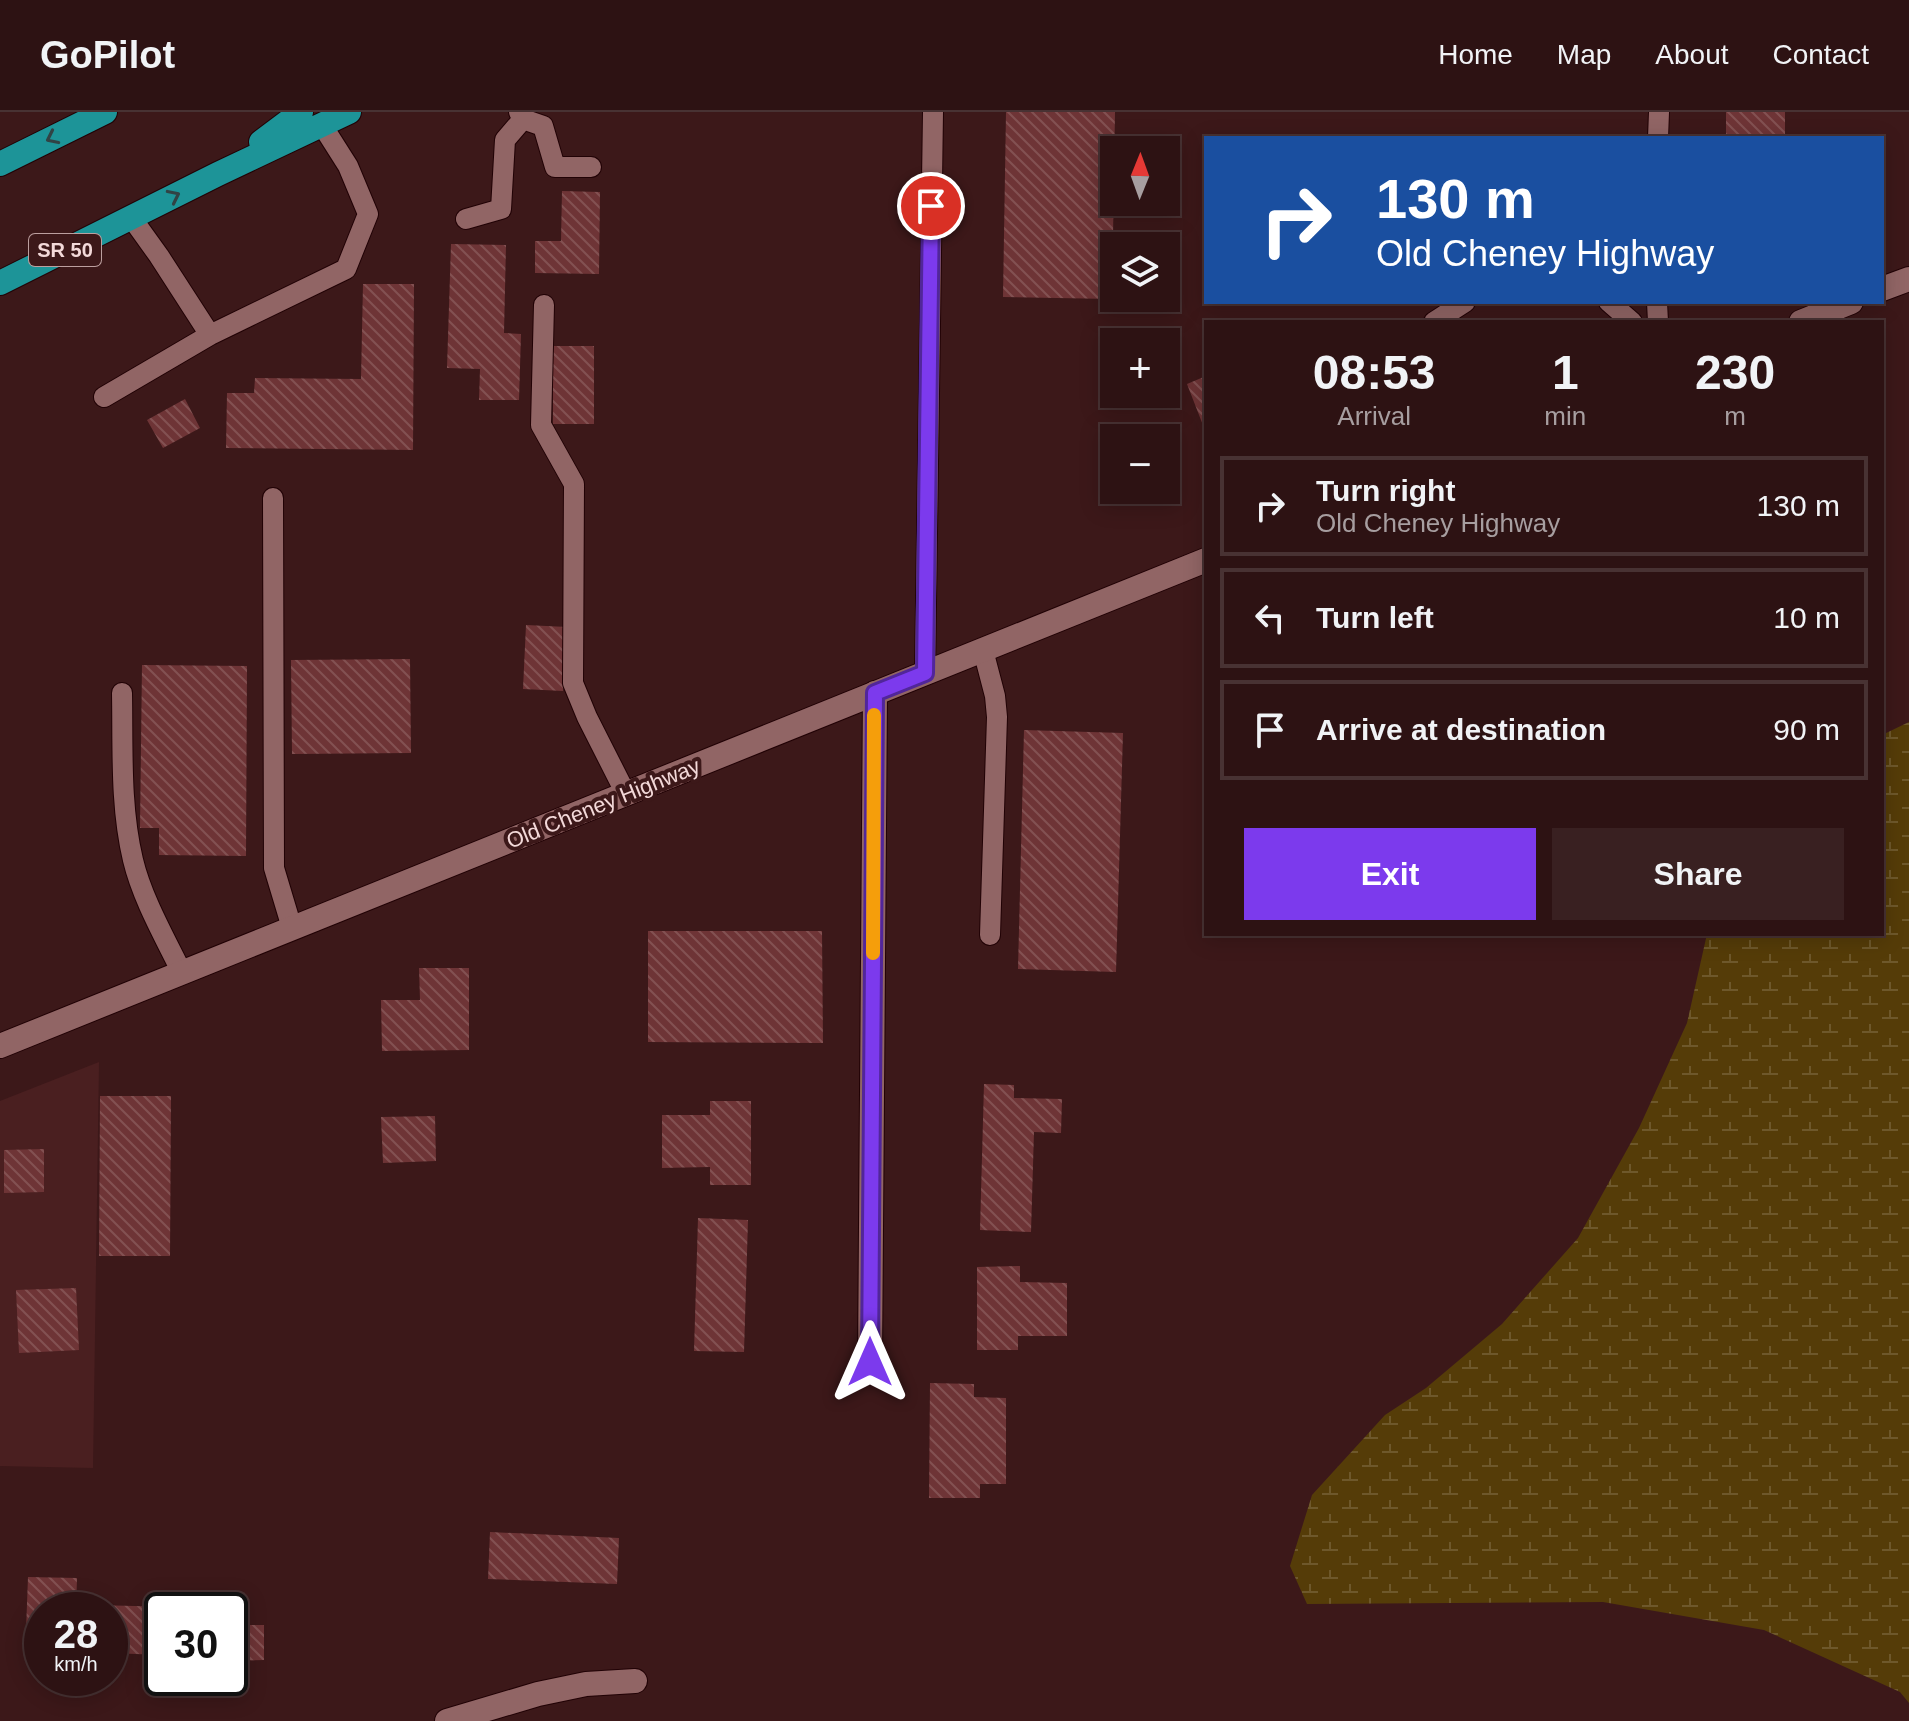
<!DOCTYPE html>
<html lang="en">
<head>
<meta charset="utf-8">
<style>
  body { margin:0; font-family:Arial,sans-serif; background:#392021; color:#f1f3f6; height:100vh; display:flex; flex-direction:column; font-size:30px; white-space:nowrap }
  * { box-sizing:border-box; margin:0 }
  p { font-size:26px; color:#a79ea0 }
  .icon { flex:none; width:44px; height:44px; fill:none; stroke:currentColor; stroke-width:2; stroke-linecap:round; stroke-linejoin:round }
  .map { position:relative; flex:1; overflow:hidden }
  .panel { position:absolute; left:1204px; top:208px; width:680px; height:616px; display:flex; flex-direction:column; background:#2d1213; border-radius:0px; box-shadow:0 4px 20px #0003,0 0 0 2px #483233 }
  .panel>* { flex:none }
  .guide { position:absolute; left:1204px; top:24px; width:680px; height:168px; border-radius:0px; box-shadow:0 4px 20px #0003,0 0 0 2px #483233; background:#1a4fa0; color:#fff; overflow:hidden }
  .needle { width:52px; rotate:1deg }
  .controls { position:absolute; left:1100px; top:24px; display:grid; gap:16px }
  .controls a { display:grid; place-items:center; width:80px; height:80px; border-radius:0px; background:#2d1213; box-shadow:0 4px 20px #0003,0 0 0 2px #483233; font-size:40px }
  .speed { position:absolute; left:24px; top:1480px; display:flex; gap:16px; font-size:40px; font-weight:700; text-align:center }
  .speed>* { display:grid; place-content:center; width:104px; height:104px; border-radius:50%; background:#2d1213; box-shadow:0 4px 20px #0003,0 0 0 2px #483233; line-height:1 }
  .speed small { font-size:20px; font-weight:400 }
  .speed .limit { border:4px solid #111; border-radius:12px; background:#fff; color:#111 }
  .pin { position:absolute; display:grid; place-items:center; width:68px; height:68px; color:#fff; margin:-34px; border:4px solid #fff; border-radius:50%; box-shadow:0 2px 8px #0007 }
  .me { position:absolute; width:88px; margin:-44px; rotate:0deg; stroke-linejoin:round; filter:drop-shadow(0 0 6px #0008) }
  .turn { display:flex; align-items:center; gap:28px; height:168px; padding:0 40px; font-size:36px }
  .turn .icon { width:104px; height:104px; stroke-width:2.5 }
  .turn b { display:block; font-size:56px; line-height:68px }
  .eta { display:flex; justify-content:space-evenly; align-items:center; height:136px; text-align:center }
  .eta b { font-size:48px; font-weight:600; line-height:56px }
  .action { display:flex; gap:16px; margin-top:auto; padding:16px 40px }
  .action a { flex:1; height:92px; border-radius:0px; background:#7c3aed; color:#fff; font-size:32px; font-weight:600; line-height:92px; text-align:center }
  .action a+a { background:#392021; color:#f1f3f6 }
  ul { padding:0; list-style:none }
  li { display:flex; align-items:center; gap:24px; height:100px; margin:0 16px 12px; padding:0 24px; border:4px solid #483233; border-radius:0px }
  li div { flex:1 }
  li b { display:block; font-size:30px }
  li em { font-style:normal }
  header { display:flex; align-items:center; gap:48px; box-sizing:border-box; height:112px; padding:0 40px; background:#2d1213; border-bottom:2px solid #483233 }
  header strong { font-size:38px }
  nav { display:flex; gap:44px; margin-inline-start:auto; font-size:28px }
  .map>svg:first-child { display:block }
  .built { fill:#4a1f20 }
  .wetland { fill:url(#wetland-marsh) }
  .building { fill:url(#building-back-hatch) }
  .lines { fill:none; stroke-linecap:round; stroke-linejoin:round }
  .service-casing { stroke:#210205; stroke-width:22 }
  .minor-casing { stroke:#210205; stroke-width:26 }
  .tertiary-casing { stroke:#210205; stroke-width:26 }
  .trunk-casing { stroke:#210205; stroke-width:26 }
  .service { stroke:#916565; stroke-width:20 }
  .minor { stroke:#916565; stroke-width:24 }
  .tertiary { stroke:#916565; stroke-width:24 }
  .trunk { stroke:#1d9498; stroke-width:24 }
  .oneway { stroke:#314345 }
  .route-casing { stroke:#51269a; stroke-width:20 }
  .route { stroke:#7c3aed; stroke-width:14 }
  .slow { stroke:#f59e0b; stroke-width:14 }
  .labels { text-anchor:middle; stroke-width:8; stroke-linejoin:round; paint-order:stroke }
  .shield { fill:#3c1819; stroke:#bc9f9f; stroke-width:2 }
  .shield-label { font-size:20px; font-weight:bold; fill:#f3d9d9 }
  .street-label { font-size:22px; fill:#f3d9d9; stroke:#3c1819 }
</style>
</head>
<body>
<header>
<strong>GoPilot</strong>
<nav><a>Home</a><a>Map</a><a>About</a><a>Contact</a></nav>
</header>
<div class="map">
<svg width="1909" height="1609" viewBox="0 0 1909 1609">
  <defs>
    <pattern id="wetland-marsh" width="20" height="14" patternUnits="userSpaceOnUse" patternTransform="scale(2)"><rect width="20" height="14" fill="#553c08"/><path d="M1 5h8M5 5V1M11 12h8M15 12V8" fill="none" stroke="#6e582b"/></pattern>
    <pattern id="building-back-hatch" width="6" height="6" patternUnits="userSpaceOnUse" patternTransform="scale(2)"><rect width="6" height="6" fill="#6e3436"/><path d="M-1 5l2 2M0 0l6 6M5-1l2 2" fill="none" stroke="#835152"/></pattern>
  </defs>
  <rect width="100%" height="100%" fill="#3c1819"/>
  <path class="built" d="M99,950L93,1356L0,1354V989Z"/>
  <path class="wetland" d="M1909,610V1591L1900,1580L1764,1518L1603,1490L1307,1492L1290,1454L1312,1383L1385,1303L1426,1276L1502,1212L1578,1126L1639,1016L1687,911L1707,822H1882V623Z"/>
  <path class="building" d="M1006,0H1115L1112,187L1003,185Z
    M1726,0H1785V26H1726Z
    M562,79L600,80L599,162L535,161V129H561Z
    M451,132L506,133L504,221L521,222L519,288H479L480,257L447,256Z
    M363,172H414L413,338L226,336L227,281H254L255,266L361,267Z
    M553,234H594V312H553Z
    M1206,264V321L1187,272Z
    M185,287L200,316L163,336L147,308Z
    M526,513L567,515L563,579L523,577Z
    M410,547L411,641L292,642L291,548Z
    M142,553L247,554L246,744L159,743V716H140Z
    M1024,618L1123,621L1116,860L1018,857Z
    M648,819H822L823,931L648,930Z
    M419,856H469V938L382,939L381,888H420Z
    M984,972L1014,973V986L1062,987L1061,1021L1034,1020L1031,1120L980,1118Z
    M100,984H171L170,1144H99Z
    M710,989H751V1073H710V1055L662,1056V1003H710Z
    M435,1004L436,1049L383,1051L381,1005Z
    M44,1037V1080L4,1081V1038Z
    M698,1106L748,1108L744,1240L694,1239Z
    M1020,1154V1170L1067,1171V1224H1018V1238H977V1155Z
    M76,1176L79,1238L19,1241L16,1178Z
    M930,1271L974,1272V1285L1006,1286V1372H980V1386H929Z
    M490,1420L619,1426L617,1472L488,1467Z
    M28,1465L77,1466L76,1498H42V1546L25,1545Z
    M95,1493L174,1495V1498H162V1543L110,1541V1498H95Z
    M230,1513H264V1548L230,1549Z"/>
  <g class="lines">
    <g class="service-casing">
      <path id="service" d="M519,0L523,7L543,14L555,55H591
        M1658,26L1659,0
        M131,105L159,144L210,223L346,157L368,102L348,54L322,13
        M466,107L501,97L505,28L523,7
        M1609,190L1632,210
        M1657,190L1658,210
        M544,193L541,313L574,372L573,571L587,605L626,682
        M1434,210L1465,190
        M104,285L210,223
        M273,386L274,756L292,816
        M983,538L995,584L997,605L990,823
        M925,561L933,0
        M122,581C123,636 120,694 133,748C142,786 165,826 182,861"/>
    </g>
    <g class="minor-casing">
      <path id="minor" d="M870,1250L875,581
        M447,1609L538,1582L586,1572L635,1569"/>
    </g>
    <g class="tertiary-casing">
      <path id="tertiary" d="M1882,177L1909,167
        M1801,210L1851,190
        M0,934L1206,448"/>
    </g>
    <g class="trunk-casing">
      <path id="trunk" d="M261,30L301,0
        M0,52L105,0
        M0,171L218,62L349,0"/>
    </g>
    <use href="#service" class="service"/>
    <use href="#minor" class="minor"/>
    <use href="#tertiary" class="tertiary"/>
    <use href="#trunk" class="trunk"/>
  </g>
  <defs><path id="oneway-chevron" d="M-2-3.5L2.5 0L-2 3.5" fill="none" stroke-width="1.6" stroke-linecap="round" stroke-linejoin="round" transform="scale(2)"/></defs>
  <g class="oneway">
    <use href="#oneway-chevron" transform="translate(52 26) rotate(154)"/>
    <use href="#oneway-chevron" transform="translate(174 84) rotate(-26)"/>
  </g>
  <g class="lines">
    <g class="route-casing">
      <path id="route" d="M870,1250L875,581L925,561L931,94"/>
    </g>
    <use href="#route" class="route"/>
    <path class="slow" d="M873,841L874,603"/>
  </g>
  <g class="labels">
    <rect class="shield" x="29" y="122" width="72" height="32" rx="6"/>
    <g class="shield-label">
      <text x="65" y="145">SR 50</text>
    </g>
    <g class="street-label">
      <text transform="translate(603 691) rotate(-22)" y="8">Old Cheney Highway</text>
    </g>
  </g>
</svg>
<div class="controls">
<a><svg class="needle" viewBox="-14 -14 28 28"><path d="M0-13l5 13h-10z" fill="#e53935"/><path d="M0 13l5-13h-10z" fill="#a79ea0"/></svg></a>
<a><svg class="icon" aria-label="layers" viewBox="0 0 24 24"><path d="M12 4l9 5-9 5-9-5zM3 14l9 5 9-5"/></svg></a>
<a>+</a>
<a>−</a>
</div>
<div class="speed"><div>28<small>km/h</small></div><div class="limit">30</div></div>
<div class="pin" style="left:931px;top:94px;background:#d93025"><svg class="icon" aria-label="arrive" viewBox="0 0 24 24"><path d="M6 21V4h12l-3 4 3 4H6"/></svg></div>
<svg class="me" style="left:870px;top:1250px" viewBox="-20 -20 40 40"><path d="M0-17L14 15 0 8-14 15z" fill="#7c3aed" stroke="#fff" stroke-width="4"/></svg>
<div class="guide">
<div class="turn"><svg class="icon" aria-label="right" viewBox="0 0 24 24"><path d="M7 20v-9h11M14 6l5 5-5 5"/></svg><div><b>130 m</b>Old Cheney Highway</div></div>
</div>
<section class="panel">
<div class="eta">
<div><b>08:53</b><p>Arrival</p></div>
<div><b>1</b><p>min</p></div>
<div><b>230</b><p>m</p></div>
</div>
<ul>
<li><svg class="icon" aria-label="right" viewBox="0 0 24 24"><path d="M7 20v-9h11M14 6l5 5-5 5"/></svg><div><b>Turn right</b><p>Old Cheney Highway</p></div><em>130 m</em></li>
<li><svg class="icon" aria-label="left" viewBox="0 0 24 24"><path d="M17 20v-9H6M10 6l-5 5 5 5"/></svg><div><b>Turn left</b></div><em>10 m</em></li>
<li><svg class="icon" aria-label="arrive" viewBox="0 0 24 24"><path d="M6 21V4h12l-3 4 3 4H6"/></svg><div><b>Arrive at destination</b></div><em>90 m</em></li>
</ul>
<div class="action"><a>Exit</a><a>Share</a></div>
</section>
</div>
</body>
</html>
